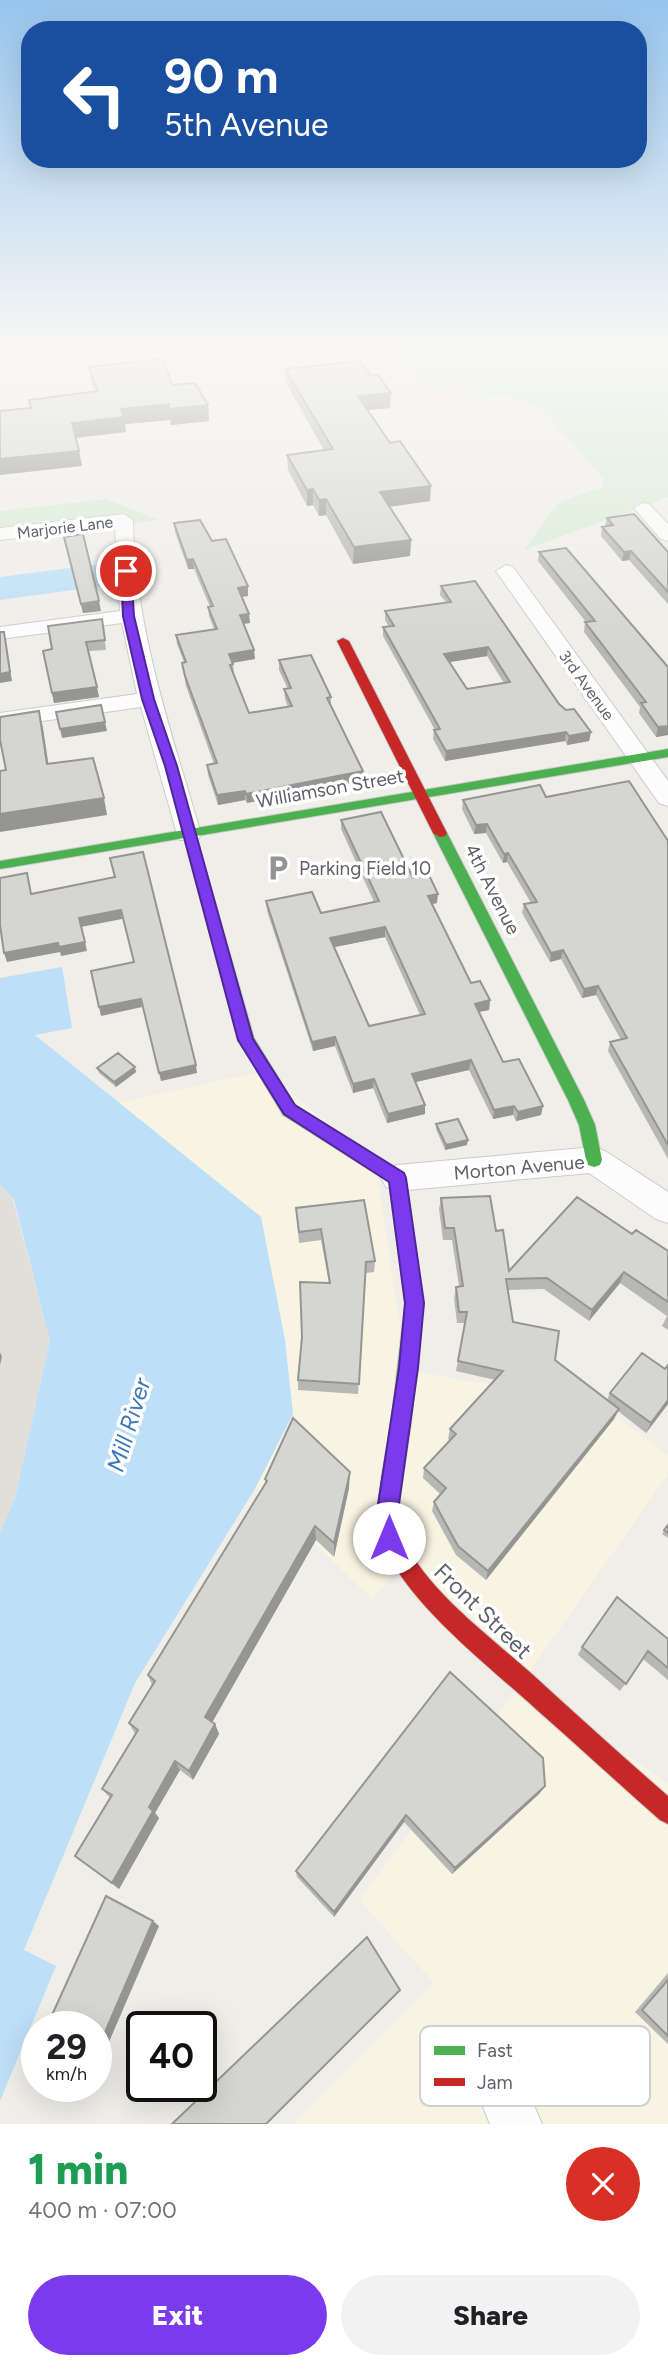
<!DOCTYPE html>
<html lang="en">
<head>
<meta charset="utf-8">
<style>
  body { margin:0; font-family:Figtree,sans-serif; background:#f2f2f2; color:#202124; height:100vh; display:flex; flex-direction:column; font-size:26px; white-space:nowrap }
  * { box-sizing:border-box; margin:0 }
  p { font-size:23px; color:#757577 }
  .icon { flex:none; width:38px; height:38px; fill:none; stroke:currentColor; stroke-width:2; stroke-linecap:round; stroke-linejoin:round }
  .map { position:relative; height:2124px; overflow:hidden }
  .side { display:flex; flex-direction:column; background:#fff; flex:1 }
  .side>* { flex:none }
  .hud { position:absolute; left:21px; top:21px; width:626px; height:147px; border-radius:28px; box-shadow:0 7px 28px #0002; background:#1a4fa0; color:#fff; overflow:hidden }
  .speed { position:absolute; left:21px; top:2011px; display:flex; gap:14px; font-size:35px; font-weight:700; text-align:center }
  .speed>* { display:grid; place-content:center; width:91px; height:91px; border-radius:50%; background:#fff; box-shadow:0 7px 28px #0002; line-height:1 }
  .speed small { font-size:18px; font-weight:400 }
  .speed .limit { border:4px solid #111; border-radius:10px; background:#fff; color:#111 }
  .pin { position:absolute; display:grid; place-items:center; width:60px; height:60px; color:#fff; margin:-30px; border:4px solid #fff; border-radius:50%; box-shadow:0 2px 7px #0007 }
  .me { position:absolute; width:77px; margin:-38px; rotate:0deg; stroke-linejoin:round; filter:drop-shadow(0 0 5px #0008) }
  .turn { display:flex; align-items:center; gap:24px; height:147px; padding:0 28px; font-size:32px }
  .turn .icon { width:91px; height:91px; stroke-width:2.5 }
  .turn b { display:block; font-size:49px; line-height:60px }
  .round { display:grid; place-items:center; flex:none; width:74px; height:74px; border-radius:37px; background:#f2f2f2 }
  .head { display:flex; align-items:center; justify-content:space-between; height:119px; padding:0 28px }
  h1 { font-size:42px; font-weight:800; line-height:52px; color:#1e9e55 }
  .action { display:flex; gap:14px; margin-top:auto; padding:14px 28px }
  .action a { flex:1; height:80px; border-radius:42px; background:#7c3aed; color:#fff; font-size:28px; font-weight:800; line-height:80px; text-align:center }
  .action a+a { background:#f2f2f2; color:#202124 }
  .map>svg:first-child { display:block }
  .commercial { fill:#f8f4e3 }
  .industrial { fill:#e0dfda }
  .green { fill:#d6ecd4 }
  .water { fill:#bedff8 }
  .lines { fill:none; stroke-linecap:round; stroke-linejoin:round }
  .street-casing { stroke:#cccccb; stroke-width:2 }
  .fast-casing { stroke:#cbcbca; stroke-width:2 }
  .jam-casing { stroke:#cbcbca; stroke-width:2 }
  .street { fill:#fdfcfc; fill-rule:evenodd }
  .fast { fill:#4caf50; fill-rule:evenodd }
  .jam { fill:#c62828; fill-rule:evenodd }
  .wall { fill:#b7b7b5; fill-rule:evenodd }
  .shaded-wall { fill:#959593 }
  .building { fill:#d5d5d2; stroke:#959593; stroke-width:2; fill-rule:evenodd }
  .route { fill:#7c3aed; stroke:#51269a; stroke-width:2 }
  .labels { text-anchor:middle; stroke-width:7; stroke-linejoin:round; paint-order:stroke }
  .far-street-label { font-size:16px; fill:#5e6268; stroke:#fff }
  .street-label { font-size:19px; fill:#5e6268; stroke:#fff }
  .poi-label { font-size:19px; fill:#5e6268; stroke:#fff; text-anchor:start }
  .near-street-label { font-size:23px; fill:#5e6268; stroke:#fff }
  .near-water-label { font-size:24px; font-style:italic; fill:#3c78ba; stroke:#fff }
  .key { fill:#fff; stroke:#cfd0d2; stroke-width:2 }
  .key-label { font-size:19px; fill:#5e6268 }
</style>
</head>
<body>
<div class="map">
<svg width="668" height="2124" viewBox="0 0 668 2124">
  <rect width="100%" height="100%" fill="#efeee9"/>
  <path class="commercial" d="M264,1071L375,1162L407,1370L529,1392L551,1367L668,1455V1474L521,1684L668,1783V2124H293L434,1983L359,1900L521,1684L399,1568L372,1599L256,1487L293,1414L285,1340L261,1217L118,1103Z"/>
  <path class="industrial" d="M0,1184L13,1200L50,1341L15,1499L0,1533Z"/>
  <path class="green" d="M392,344H668V497L524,550L558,503L602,487L604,479L540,407L514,398L426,385Z
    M106,499L159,520L0,539V511Z"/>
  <path class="water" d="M109,563V585L0,600V577Z
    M62,967L72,1028L35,1035L261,1217L285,1340L293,1414L256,1487L135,1683L24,1950L56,1966L0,2101V1533L15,1499L50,1341L14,1200L0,1184V978Z"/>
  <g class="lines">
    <g class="street-casing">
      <path id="street" d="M643,503L649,504L668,524V541L661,539L634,508Z
        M124,514L133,520C135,630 171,730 201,834L198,840H180L177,834L141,707L0,727V713L137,694L122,623L0,639V627L120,611L115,527L0,540V528Z
        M506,565L513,567L668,781V806L659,803L496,571Z
        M594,1147L605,1151L668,1192V1223L656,1219L589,1173L397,1191L386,1187L381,1178L386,1169L397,1165Z
        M506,2074L524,2082L542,2124H490L480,2100L488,2082Z"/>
    </g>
    <g class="fast-casing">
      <path id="fast" d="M668,749V757L196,836L254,1038L295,1105L403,1173L406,1178L423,1303L411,1423L408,1430L401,1432L394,1430L391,1423L405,1303L389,1182L283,1115L238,1039L184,838L0,869V861Z
        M440,829L447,833L584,1100L595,1125L602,1160L600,1165L594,1167L588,1165L586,1160L579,1125L568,1100L433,833Z"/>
    </g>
    <g class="jam-casing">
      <path id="jam" d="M343,638L349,641L447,833L445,836L440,837L433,833L337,641Z
        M401,1414L408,1416L411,1423L396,1525C421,1587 484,1631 532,1674C577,1715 622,1756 668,1796V1824L660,1820C619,1784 578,1746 537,1710C486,1663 396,1596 377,1528C373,1515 388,1442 391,1423L394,1416Z"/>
    </g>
    <use href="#street" class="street"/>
    <use href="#fast" class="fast"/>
    <use href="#jam" class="jam"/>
  </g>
  <path class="wall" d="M89,367L172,385L208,405L209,421L171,425L170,420L125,424L126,432L76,438L82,466L30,408L29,400L95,392L91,382Z
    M285,369L390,408L367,410L430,501L389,507L411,540L410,556L353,564L326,515L319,516L313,505L307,506L288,470L287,455L324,450L286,383Z
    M607,518L668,552V604L629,560L622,561L601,536L602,527L605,526Z
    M174,523L212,541L248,596L242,597L250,623L244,624L255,659L233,663L234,674L249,713L288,707L285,699L284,689H288L279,670V660L331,697V707L363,781L247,803L245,800L218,805L208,775L207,765L214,764L186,686L182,663L184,662L177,644L176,635L214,629L209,616L208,607H210L194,569H188L175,532Z
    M64,537L101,611L83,613Z
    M566,548L668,735L656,737L639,713L640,707L584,632L585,622H586L538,561L539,552Z
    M441,586L559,704L591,732L589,741L567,745L565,741L445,761L433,739L434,730H435L383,636V627H389L385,620V611L446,602L440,595ZM487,656L504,683L467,689L449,662Z
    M102,619L106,650L88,651L99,697L54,703L43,651L52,649Z
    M546,797L668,841V1159L608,1051L610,1042L621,1040L596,995L582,998L561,959L550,962L522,913L524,904L531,903L507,862L503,863L486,833L474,834L462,809L463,800Z
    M341,820L413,878L437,903L432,904L471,983L490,1000L489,1010L479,1012L503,1062L541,1115L516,1121L513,1115L493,1119L469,1070L416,1082L425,1105V1114L387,1123L373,1088L353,1093L335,1046L313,1051L267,911L266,901L321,913L374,902L341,829ZM385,937L420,1015L369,1026L334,947Z
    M97,1068L136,1072L116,1087L99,1073Z
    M436,1124L467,1145L445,1150L436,1129Z
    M441,1198L496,1231L509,1271L632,1234L668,1251V1330L662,1326L667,1316L620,1283L589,1321L544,1289L508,1290L513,1322L555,1360L607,1400L610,1393L668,1404L646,1433L618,1411L614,1419L486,1580L456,1555L432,1511L434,1502L440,1494L423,1478L424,1468L450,1441L448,1439L450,1429L495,1380L456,1371L465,1323H457L454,1298L456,1287L459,1286L452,1240H443L439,1209Z
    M296,1208L375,1261L374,1272L366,1273L358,1394L298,1390V1380L329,1283L321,1240L299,1243Z
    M265,1479L349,1488L334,1557L316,1540L212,1722L215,1724L219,1734L193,1780L180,1770L155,1813L159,1818L119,1889L75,1856L110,1798L102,1789L135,1734L129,1723L152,1685L148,1675L265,1484Z
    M668,1525V1538L662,1534Z
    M668,1639V1680L643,1659L620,1691L578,1655L582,1647Z
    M450,1672L545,1786L539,1794L452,1874L404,1822L334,1917L297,1877L296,1871Z
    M668,1973V2044L635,2012Z"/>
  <path class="shaded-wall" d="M391,393L390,408L358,411V396Z
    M169,404L170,420L125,424L126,432L74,438L72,423L121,409Z
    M208,405L209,421L171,425L169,409Z
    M79,451L82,466L0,475V459Z
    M431,486L430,501L380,508V492Z
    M313,489V505L307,506V490Z
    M326,499V515L319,516V500Z
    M411,540L410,556L353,564L354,547Z
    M631,551L629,560L622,561L624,552Z
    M193,559L194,569H188L187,560Z
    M248,586V596L239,597L238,588Z
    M99,601L101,611L83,613L81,604Z
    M249,614L250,623L241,624L240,615Z
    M4,632L12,681L0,683V674Z
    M488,647L487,656L444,663V654Z
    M254,650L255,659L230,663L229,654Z
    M97,687L99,697L54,703L52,693Z
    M39,711L43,728L51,781L47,764Z
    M105,722L107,731L62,738L60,729Z
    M668,726V735L656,737L658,727Z
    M566,732L565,741L445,761L446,751Z
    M591,732L589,741L567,745L569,736Z
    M363,771V781L247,803L246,794Z
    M245,791V800L218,805L217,795Z
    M104,798L107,815L0,832V814Z
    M487,824L486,833L474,834L476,825Z
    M508,853L507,862L503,863L504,854Z
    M438,894L437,903L427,905L428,896Z
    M121,910L122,919L81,927L79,918Z
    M385,927V937L330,948V938Z
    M85,942L87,951L61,956L60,952L7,962L4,953L58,943Z
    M563,950L561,959L550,962L551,953Z
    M598,986L596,995L582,998L584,989Z
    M141,999L142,1007L101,1016L99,1007Z
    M490,1000L489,1010L473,1013L475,1004Z
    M335,1037V1046L313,1051L312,1042Z
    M471,1060L469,1070L411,1083L412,1074Z
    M196,1065L197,1073L161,1081L159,1073Z
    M135,1067L136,1072L116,1087L114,1082Z
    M374,1079L373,1088L353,1093V1084Z
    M425,1105V1114L387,1123L388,1114Z
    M514,1106L513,1115L493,1119L494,1110Z
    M543,1106L541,1115L516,1121L518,1112Z
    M468,1140L467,1145L445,1150L446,1145Z
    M624,1272L620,1283L589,1321L592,1310Z
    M0,1352L2,1357L0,1365Z
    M668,1400V1404L646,1433L651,1423Z
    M619,1409L614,1419L486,1580L488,1571Z
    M350,1472L349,1488L334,1557V1543Z
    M315,1526L316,1540L209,1728L205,1717Z
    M215,1724L219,1734L193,1780L189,1771Z
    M175,1761L180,1770L155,1813L159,1818L119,1889L112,1883L149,1807Z
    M545,1786L539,1794L452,1874L455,1868Z
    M406,1815L404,1822L334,1917V1912Z
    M153,1921L159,1926L96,2072V2053Z"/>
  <path class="building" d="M163,359L172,385L195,383L208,405L169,409V404L121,409L124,417L72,423L79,451L0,459V411L31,408L29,400L98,391L89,367Z
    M360,361L371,376L378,375L391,393L358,396L390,443L400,441L431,486L380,492L411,540L354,547L326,499L319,500L313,489L307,490L287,455L333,449L285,369Z
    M634,514L668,552V592L631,551L624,552L602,527L613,525L607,518Z
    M200,520L212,541L226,539L248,586L238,588L249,614L240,615L254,650L229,654L233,664L230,665L249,713L292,706L284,689L291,688L279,660L311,655L331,697L327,698L363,771L246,794L245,791L217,795L207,765L217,763L185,676L182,663L186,662L176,635L217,629L208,607L213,606L193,559L187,560L174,523Z
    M83,534L99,601L81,604L64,537Z
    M566,548L668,667V726L658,727L641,703L646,702L585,622L595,621L539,552Z
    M475,581L559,704L566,710L574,709L591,732L569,736L566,732L446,751L434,730L440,729L383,627L394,626L385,611L451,602L441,586ZM488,647L510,682L467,689L444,654Z
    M102,619L105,640L86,642L97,687L52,693L43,651L52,649L48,626Z
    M0,632H4L10,672L0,674Z
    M101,705L105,722L60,729L56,712Z
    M39,711L47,764L93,758L104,798L0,814V771L6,770L0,740V717Z
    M629,781L668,841V1145L610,1042L627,1038L598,986L584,989L563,950L551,953L524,904L537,902L508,853L504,854L487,824L476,825L463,800L540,785L546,797Z
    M381,812L413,878L429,875L438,894L428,896L471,983L480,981L490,1000L475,1004L503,1062L519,1059L543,1106L518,1112L514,1106L494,1110L471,1060L412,1074L425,1105L388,1114L374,1079L353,1084L335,1037L312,1042L266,901L312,892L321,913L379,901L341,820ZM385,927L425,1014L369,1026L330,938Z
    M143,852L196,1065L159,1073L141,999L99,1007L91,971L134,962L121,910L79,918L85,942L59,947L58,943L4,953L0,925V878L27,873L31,894L115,877L110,858Z
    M118,1053L135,1067L114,1082L97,1068Z
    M458,1119L468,1140L446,1145L436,1124Z
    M490,1196L496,1231L503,1230L509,1271L577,1197L632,1234L636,1230L668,1251V1302L624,1272L592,1310L547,1278L506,1279L513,1322L559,1331L555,1360L619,1409L488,1571L458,1546L434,1502L446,1488L424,1468L456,1434L450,1429L503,1371L458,1361L467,1312H459L456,1287L463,1286L454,1228H445L441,1198Z
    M364,1200L375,1261L366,1262L359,1384L298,1380L302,1337L300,1282L330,1283L321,1229L299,1232L296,1208Z
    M642,1353L665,1369L668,1365V1400L651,1423L610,1393Z
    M293,1418L350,1472L334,1543L315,1526L205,1717L215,1724L189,1771L175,1761L149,1807L153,1811L112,1883L75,1856L112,1795L102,1789L138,1730L129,1723L155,1681L148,1675L267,1481L265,1479Z
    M668,1525V1533L664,1530Z
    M617,1597L668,1639V1668L648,1651L626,1684L582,1647Z
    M450,1672L543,1758L545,1786L455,1868L406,1815L334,1912L296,1871Z
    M106,1896L153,1921L96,2053V2026H47Z
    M367,1937L400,1990L266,2124H172Z
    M668,1980V2036L642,2010Z"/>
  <linearGradient id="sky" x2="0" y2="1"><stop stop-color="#97c5ee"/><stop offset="0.54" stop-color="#f8f7f5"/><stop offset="1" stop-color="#f8f7f5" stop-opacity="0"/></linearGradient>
  <rect width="668" height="641" fill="url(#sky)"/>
  <path class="route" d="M126,568L131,571L134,616L154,699L177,766L253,1039L295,1105L404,1173L406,1178L424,1303L418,1368L396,1525L399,1538L396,1546L389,1549L381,1546L375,1525L399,1368L405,1303L389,1182L284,1114L238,1040L165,766L142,699L123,616L121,571Z"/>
  <defs>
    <g id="parking-bare" transform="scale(2.1)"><path d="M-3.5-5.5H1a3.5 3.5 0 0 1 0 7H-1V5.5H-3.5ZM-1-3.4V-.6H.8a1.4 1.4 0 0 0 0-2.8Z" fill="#919395" stroke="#fff" stroke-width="2.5" paint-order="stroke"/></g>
  </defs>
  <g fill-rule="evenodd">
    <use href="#parking-bare" x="278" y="868"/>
  </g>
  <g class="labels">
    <g class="far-street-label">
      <text transform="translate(65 527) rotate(-7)" y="6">Marjorie Lane</text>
      <text transform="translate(587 685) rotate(54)" y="6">3rd Avenue</text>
    </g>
    <g class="street-label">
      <text transform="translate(330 788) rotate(-10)" y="7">Williamson Street</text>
      <text transform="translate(493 889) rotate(63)" y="7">4th Avenue</text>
      <text transform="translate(519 1167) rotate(-5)" y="7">Morton Avenue</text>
    </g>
    <g class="poi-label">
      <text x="299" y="875">Parking Field 10</text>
    </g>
    <g class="near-street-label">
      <text transform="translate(483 1611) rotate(44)" y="8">Front Street</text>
    </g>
    <g class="near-water-label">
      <text transform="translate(129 1425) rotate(-73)" y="8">Mill River</text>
    </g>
  </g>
  <rect x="420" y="2026" width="230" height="80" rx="10" class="key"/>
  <rect x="434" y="2046" width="31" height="9" fill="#4caf50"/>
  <rect x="434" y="2078" width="31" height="8" fill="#c62828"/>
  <g class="key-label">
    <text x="477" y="2057">Fast</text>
    <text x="477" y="2089">Jam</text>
  </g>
</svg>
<div class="speed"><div>29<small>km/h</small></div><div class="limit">40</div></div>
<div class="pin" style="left:126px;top:571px;background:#d93025"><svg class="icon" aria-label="arrive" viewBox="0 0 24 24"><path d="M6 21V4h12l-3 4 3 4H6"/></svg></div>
<svg class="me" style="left:389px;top:1538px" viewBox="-20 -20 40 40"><circle r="19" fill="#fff"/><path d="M0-13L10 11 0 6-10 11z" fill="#7c3aed"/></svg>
<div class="hud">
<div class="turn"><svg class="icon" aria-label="left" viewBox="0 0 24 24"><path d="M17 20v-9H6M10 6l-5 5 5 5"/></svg><div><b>90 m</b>5th Avenue</div></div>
</div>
</div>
<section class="side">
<div class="head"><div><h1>1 min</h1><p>400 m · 07:00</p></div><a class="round" style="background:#d93025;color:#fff"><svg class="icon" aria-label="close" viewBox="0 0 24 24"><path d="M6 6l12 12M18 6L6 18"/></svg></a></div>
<div class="action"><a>Exit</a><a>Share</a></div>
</section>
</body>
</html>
